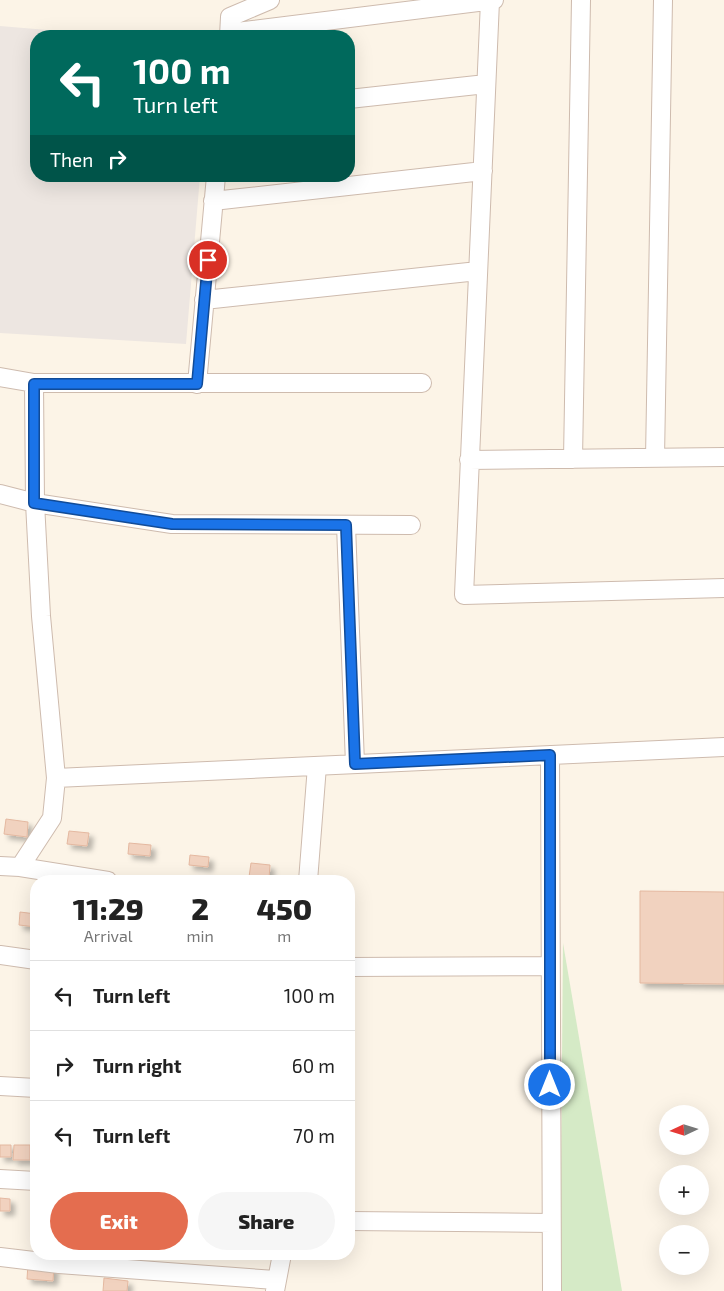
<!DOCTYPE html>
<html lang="en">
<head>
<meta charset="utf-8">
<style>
  body { margin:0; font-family:"Exo 2",sans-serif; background:#f6f6f6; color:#222; height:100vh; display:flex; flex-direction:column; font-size:19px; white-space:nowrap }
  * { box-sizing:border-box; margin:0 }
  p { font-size:16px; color:#767676 }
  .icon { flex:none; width:28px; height:28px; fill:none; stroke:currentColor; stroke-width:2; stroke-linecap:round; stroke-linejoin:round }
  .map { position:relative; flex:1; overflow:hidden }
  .drawer { position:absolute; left:30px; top:875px; width:325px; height:385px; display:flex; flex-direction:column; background:#fff; border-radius:20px; box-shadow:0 5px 20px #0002 }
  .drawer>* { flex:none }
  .hud { position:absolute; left:30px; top:30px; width:325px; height:152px; border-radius:20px; box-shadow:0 5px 20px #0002; background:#00695c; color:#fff; overflow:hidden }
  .needle { width:32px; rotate:266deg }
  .fabs { position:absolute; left:659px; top:1105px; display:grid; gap:10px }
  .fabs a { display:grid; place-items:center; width:50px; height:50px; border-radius:50%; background:#fff; box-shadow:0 5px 20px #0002; font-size:25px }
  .pin { position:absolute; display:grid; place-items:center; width:42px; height:42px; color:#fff; margin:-21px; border:2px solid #fff; border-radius:50%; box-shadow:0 1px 5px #0007 }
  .me { position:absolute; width:55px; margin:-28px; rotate:0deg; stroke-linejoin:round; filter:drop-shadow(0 0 4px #0008) }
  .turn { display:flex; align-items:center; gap:18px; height:105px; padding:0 20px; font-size:22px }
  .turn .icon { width:65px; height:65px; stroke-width:2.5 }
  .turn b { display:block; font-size:35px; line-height:42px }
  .then { display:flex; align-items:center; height:48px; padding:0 20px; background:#0003; gap:10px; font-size:19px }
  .eta { display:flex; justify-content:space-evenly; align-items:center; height:85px; text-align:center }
  .eta b { font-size:30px; font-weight:800; line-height:35px }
  .cta { display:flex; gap:10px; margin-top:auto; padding:10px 20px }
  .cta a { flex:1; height:58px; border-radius:30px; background:#e46d4f; color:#fff; font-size:20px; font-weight:800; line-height:58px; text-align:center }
  .cta a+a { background:#f6f6f6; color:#222 }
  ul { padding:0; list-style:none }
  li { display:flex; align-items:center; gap:15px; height:70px; padding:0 20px; border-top:1px solid #e0e0e0 }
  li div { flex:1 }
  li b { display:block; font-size:19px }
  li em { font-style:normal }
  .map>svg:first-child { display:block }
  .industrial { fill:#ede6e1 }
  .green { fill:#d5eac6 }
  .building { fill:#f1d2bf; stroke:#e4b8a0; filter:url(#shadow) }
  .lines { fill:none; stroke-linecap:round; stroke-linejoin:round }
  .minor-casing { stroke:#cebbae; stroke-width:20 }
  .minor { stroke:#fff; stroke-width:18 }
  .route-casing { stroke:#114b97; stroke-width:12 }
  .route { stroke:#1a73e8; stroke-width:9 }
</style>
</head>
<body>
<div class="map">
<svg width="724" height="1291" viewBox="0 0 724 1291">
  <defs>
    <filter id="shadow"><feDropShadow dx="4.5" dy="4.5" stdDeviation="2.5" flood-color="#0004"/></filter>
  </defs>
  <rect width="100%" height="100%" fill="#fcf4e7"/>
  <path class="industrial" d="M0,26L119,36H36V176H200L186,344L0,333Z"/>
  <path class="green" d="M563,943L622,1291H560Z"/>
  <path class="building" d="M6,819L28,822L27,837L4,834Z
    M69,831L89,833L87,846L67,844Z
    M129,843L151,845L150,856L128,854Z
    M190,855L209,857L208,867L189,865Z
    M251,863L270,865L269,879L249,877Z
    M640,891L724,892V984L640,983Z
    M20,912L36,914V927L19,925Z
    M32,1129L36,1130V1161H31Z
    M0,1145H11V1157H0Z
    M14,1145H30V1160H13Z
    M0,1198L10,1199V1211H0Z
    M28,1264L54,1266L53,1281L27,1279Z
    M104,1278L128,1281L127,1291H103Z"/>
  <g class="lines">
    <g class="minor-casing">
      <path id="minor" d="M490,1L464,595L724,588
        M229,33L494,0
        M229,36L230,17L270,0
        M349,99L486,84
        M213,201L483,171
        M204,300L478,271
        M0,377L34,383H422
        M197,384L216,176
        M655,458L663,0
        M573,459L581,0
        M469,460L724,457
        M0,494L35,503L172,524L411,525
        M346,525L355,764
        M550,755L552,1291
        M56,778L724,747
        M0,866L20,867L52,818L56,778L41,616L35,503L34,383
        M20,867L108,881
        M308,881L317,766
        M0,955L36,960
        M349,967L550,966
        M0,1086L36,1088
        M0,1179L36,1181
        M349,1221L551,1223
        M0,1257L59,1264L275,1280
        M275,1291L282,1254"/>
    </g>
    <use href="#minor" class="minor"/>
  </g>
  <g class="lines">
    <g class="route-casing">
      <path id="route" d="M208,260L197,384H34V503L172,524L346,525L355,764L550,755V1085"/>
    </g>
    <use href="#route" class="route"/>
  </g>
</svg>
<div class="fabs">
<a><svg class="needle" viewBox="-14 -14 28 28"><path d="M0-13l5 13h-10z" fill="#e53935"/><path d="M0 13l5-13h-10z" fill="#767676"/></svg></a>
<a>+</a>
<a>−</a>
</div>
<div class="pin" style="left:208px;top:260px;background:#d93025"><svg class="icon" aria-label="arrive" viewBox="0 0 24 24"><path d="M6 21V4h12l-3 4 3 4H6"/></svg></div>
<svg class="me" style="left:550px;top:1085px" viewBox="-20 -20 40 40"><circle r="17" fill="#1a73e8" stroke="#fff" stroke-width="3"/><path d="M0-11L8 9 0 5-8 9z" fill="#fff"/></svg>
<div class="hud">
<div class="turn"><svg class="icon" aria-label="left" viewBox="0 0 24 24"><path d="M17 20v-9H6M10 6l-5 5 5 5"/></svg><div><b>100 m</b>Turn left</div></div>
<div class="then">Then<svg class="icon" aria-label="right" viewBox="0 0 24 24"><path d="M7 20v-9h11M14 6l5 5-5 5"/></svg></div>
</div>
<section class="drawer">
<div class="eta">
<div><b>11:29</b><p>Arrival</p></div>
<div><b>2</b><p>min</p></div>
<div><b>450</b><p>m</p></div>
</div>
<ul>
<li><svg class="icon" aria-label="left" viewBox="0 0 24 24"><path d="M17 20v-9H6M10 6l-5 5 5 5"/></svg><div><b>Turn left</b></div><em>100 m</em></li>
<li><svg class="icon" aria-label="right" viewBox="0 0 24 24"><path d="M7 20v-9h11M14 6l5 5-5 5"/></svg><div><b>Turn right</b></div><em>60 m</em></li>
<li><svg class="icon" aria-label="left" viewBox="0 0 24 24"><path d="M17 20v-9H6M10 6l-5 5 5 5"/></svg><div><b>Turn left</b></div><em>70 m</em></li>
</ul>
<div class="cta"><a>Exit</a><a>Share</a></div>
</section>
</div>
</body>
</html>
